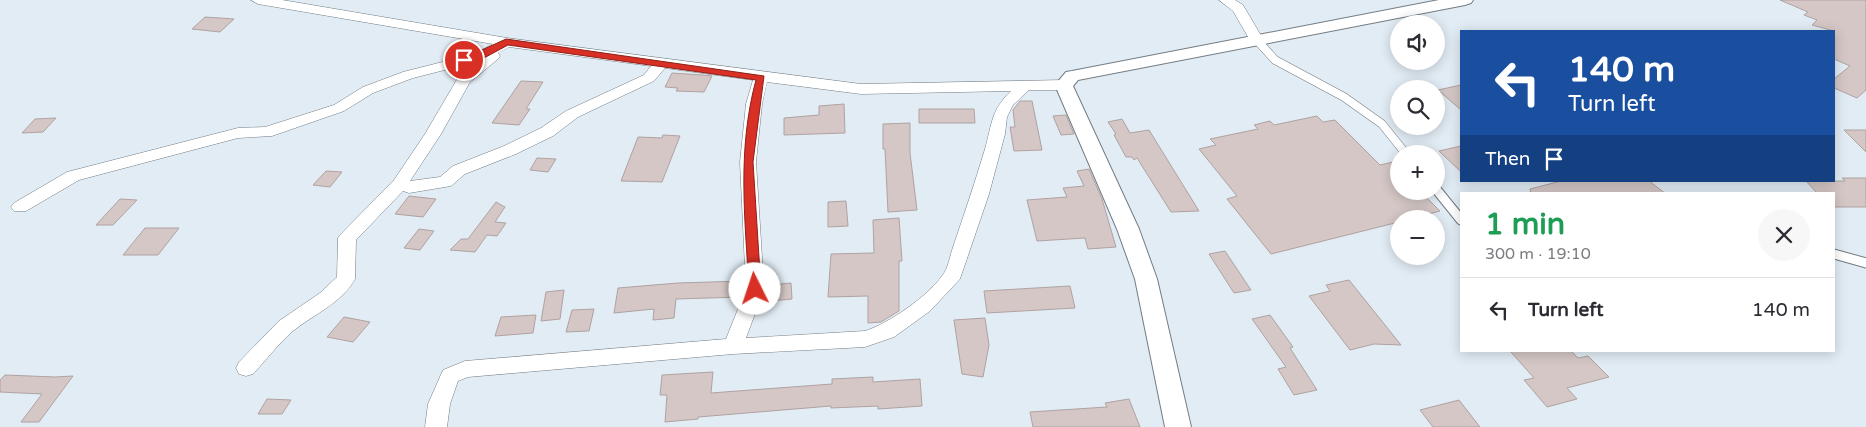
<!DOCTYPE html>
<html lang="en">
<head>
<meta charset="utf-8">
<style>
  body { margin:0; font-family:"Varela Round",sans-serif; background:#f7f7f7; color:#2b2b33; height:100vh; display:flex; flex-direction:column; font-size:19px; white-space:nowrap }
  * { box-sizing:border-box; margin:0 }
  p { font-size:16px; color:#7c7c81 }
  .icon { flex:none; width:28px; height:28px; fill:none; stroke:currentColor; stroke-width:2; stroke-linecap:round; stroke-linejoin:round }
  .map { position:relative; flex:1; overflow:hidden }
  .details { position:absolute; left:1460px; top:192px; width:375px; height:160px; display:flex; flex-direction:column; background:#fff; border-radius:0px; box-shadow:0 2px 12px #0003 }
  .details>* { flex:none }
  .hud { position:absolute; left:1460px; top:30px; width:375px; height:152px; border-radius:0px; box-shadow:0 2px 12px #0003; background:#1a4fa0; color:#fff; overflow:hidden }
  .controls { position:absolute; left:1390px; top:15px; display:grid; gap:10px }
  .controls a { display:grid; place-items:center; width:55px; height:55px; border-radius:50%; background:#fff; box-shadow:0 2px 12px #0003; font-size:25px }
  .pin { position:absolute; display:grid; place-items:center; width:42px; height:42px; color:#fff; margin:-21px; border:2px solid #fff; border-radius:50%; box-shadow:0 1px 5px #0007 }
  .me { position:absolute; width:55px; margin:-28px; rotate:356deg; stroke-linejoin:round; filter:drop-shadow(0 0 4px #0008) }
  .turn { display:flex; align-items:center; gap:18px; height:105px; padding:0 25px; font-size:22px }
  .turn .icon { width:65px; height:65px; stroke-width:2.5 }
  .turn b { display:block; font-size:35px; line-height:42px }
  .then { display:flex; align-items:center; height:48px; padding:0 25px; background:#0003; gap:10px; font-size:19px }
  .round { display:grid; place-items:center; flex:none; width:52px; height:52px; border-radius:26px; background:#f7f7f7 }
  .head { display:flex; align-items:center; justify-content:space-between; height:85px; padding:0 25px }
  h1 { font-size:30px; font-weight:700; line-height:38px; color:#1e9e55 }
  ul { padding:0; list-style:none }
  li { display:flex; align-items:center; gap:15px; height:65px; padding:0 25px; border-top:1px solid #e1e1e2 }
  li div { flex:1 }
  li b { display:block; font-size:19px }
  li em { font-style:normal }
  .map>svg:first-child { display:block }
  .building { fill:#d4c7c6; stroke:#afa2a1 }
  .lines { fill:none; stroke-linecap:round; stroke-linejoin:round }
  .service-far1-casing { stroke:#737c83; stroke-width:9 }
  .service-casing { stroke:#737c83; stroke-width:11 }
  .minor-casing { stroke:#737c83; stroke-width:1 }
  .tertiary-casing { stroke:#737c83; stroke-width:2 }
  .service-far1 { stroke:#fff; stroke-width:8 }
  .service { stroke:#fff; stroke-width:9 }
  .minor { fill:#fff; fill-rule:evenodd }
  .tertiary { fill:#fff; fill-rule:evenodd }
  .route { fill:#d93025; stroke:#8d1f18 }
</style>
</head>
<body>
<div class="map">
<svg width="1866" height="427" viewBox="0 0 1866 427">
  <rect width="100%" height="100%" fill="#e2ecf4"/>
  <path class="building" d="M1780,0H1866V90L1857,98L1834,88V79L1850,66L1834,59V31L1812,25L1817,20L1804,15L1808,12Z
    M205,17L234,19L220,32L192,29Z
    M672,73L702,75L712,76L704,92L676,91L678,88L665,87Z
    M521,81L543,82L526,109H530L519,125L492,123Z
    M1461,85V110L1438,90Z
    M1020,101H1032L1042,150L1014,151L1010,127H1015L1013,110Z
    M844,104L845,133L784,135V118L819,115V106Z
    M919,109H974L975,123H919Z
    M1066,115L1074,134L1061,135L1053,116Z
    M1317,116L1323,122L1335,120L1380,165L1393,162L1399,168V191H1420L1440,211L1410,219H1399V222L1271,254L1227,199L1237,196L1199,149L1216,145L1210,139L1258,129L1254,125L1270,121L1274,125Z
    M56,118L43,132L22,133L35,119Z
    M1122,119L1130,133L1149,130L1199,211L1171,212L1137,158L1134,160L1132,157H1126L1114,135L1116,134L1108,122Z
    M910,123V153L917,210L888,212L885,149H883V124Z
    M1844,130H1866V152Z
    M663,135L680,136L662,182L621,181L638,137L662,138Z
    M1461,146V172L1439,151Z
    M537,158L556,159L548,172L530,170Z
    M1089,169L1102,199L1116,247L1088,249L1085,238L1037,241L1027,200L1067,197L1063,188L1084,186L1077,171Z
    M326,171L342,172L330,187L313,185Z
    M1842,178H1866V207H1834V194H1818L1806,181H1845Z
    M1561,181H1649L1666,194H1531L1530,189Z
    M409,196L436,199L423,217L395,214Z
    M120,199L137,200L113,225H96Z
    M846,201L848,226L828,227V202Z
    M496,202L505,207L495,222L506,223L497,236L487,235L475,252L450,250L461,239H468Z
    M899,218L902,261H899V311L881,322L868,323V296L828,297L831,254L874,253L873,220Z
    M145,228H179L158,255H123Z
    M419,229L434,231L420,250L404,248Z
    M1225,251L1251,290L1234,293L1209,254Z
    M1349,280L1401,345L1374,344L1350,350L1309,296L1330,291L1326,285Z
    M743,281L741,297L676,299L674,318L653,320L654,309L614,313L618,288L678,283Z
    M791,283L792,299L770,301V285Z
    M1070,286L1075,308L987,313L984,291Z
    M564,290L560,319L541,321L546,292Z
    M594,309L589,331L566,332L572,310Z
    M536,315L533,333L495,336L501,317Z
    M1270,315L1293,347L1290,348L1317,390L1294,395L1278,369L1286,367L1252,319Z
    M344,317L370,322L353,342L327,337Z
    M985,318L989,345L983,377L962,374L954,320Z
    M1510,351H1571L1578,358L1588,356L1609,377L1567,388L1577,399L1547,407L1524,380L1534,378Z
    M713,372L711,393L832,384V379L873,377V382L920,379L922,406L878,409V406L831,408V406L698,417V419L665,422L667,395H660L662,375Z
    M5,375L55,377L73,376L39,422H21L42,394L0,392V380Z
    M267,399L291,400L282,414H258Z
    M1129,399L1140,427H1033L1030,412L1107,407L1105,403Z
    M1459,400L1480,427H1433L1420,410Z"/>
  <g class="lines">
    <g class="service-far1-casing">
      <path id="service-far1" d="M1256,39L1275,60L1344,97L1382,124L1406,154"/>
    </g>
    <g class="service-casing">
      <path id="service" d="M1436,189L1461,220
        M1834,254L1866,263"/>
    </g>
    <g class="minor-casing">
      <path id="minor" d="M251,0H282L507,38L861,84L1064,80L1072,85L1064,90H1029L1013,105L1007,117L1005,134L989,194L960,279L930,311L894,337L865,347L733,354L468,377L458,381L450,404L447,427H425L428,404L443,370L465,361L726,339L746,289L740,162L746,104L753,80L665,68L654,81L578,117L553,136L516,154L465,174L451,186L409,193L403,191L356,240L355,279C342,303 314,314 293,331C279,343 266,360 253,374L246,376L239,374L236,368L239,362L279,321L320,293L337,277L338,238L341,234L394,180L425,134L459,76L476,62L413,78L373,93L344,111L272,136L238,138L79,180L26,211H14L11,207L14,203L67,172L238,128L265,127L334,105L363,87L403,72L474,54L493,44L258,4ZM509,47L651,66L644,75L566,111L541,128L504,146L453,166L440,177L410,181L441,134L470,82L498,59L500,56L498,53ZM767,82L861,94L1011,91C991,110 992,124 985,149C975,182 964,215 953,247C950,256 948,269 942,276C928,296 888,324 865,331L746,338L764,289L756,162L762,104Z
        M1219,0H1235L1243,5L1263,39L1261,42H1251L1233,11Z"/>
    </g>
    <g class="tertiary-casing">
      <path id="tertiary" d="M1439,0H1473L1471,3L1465,5L1078,80L1073,86L1139,229L1157,279L1191,427H1165L1135,279L1117,229L1055,85L1066,72L1072,71Z"/>
    </g>
    <use href="#service-far1" class="service-far1"/>
    <use href="#service" class="service"/>
    <use href="#minor" class="minor"/>
    <use href="#tertiary" class="tertiary"/>
  </g>
  <path class="route" d="M506,39L764,76L753,162L761,289L759,292H751L749,289C745,218 737,150 756,80L508,45L482,59L464,63L460,60Z"/>
</svg>
<div class="controls">
<a><svg class="icon" aria-label="sound" viewBox="0 0 24 24"><path d="M4 9h4l5-4v14l-5-4H4zM17 9q2 3 0 6"/></svg></a>
<a><svg class="icon" aria-label="search" viewBox="0 0 24 24"><circle cx="10" cy="10" r="6"/><path d="M15 15l6 6"/></svg></a>
<a>+</a>
<a>−</a>
</div>
<div class="pin" style="left:464px;top:60px;background:#d93025"><svg class="icon" aria-label="arrive" viewBox="0 0 24 24"><path d="M6 21V4h12l-3 4 3 4H6"/></svg></div>
<svg class="me" style="left:755px;top:289px" viewBox="-20 -20 40 40"><circle r="19" fill="#fff"/><path d="M0-13L10 11 0 6-10 11z" fill="#d93025"/></svg>
<div class="hud">
<div class="turn"><svg class="icon" aria-label="left" viewBox="0 0 24 24"><path d="M17 20v-9H6M10 6l-5 5 5 5"/></svg><div><b>140 m</b>Turn left</div></div>
<div class="then">Then<svg class="icon" aria-label="arrive" viewBox="0 0 24 24"><path d="M6 21V4h12l-3 4 3 4H6"/></svg></div>
</div>
<section class="details">
<div class="head"><div><h1>1 min</h1><p>300 m · 19:10</p></div><a class="round"><svg class="icon" aria-label="close" viewBox="0 0 24 24"><path d="M6 6l12 12M18 6L6 18"/></svg></a></div>
<ul>
<li><svg class="icon" aria-label="left" viewBox="0 0 24 24"><path d="M17 20v-9H6M10 6l-5 5 5 5"/></svg><div><b>Turn left</b></div><em>140 m</em></li>
</ul>
</section>
</div>
</body>
</html>
